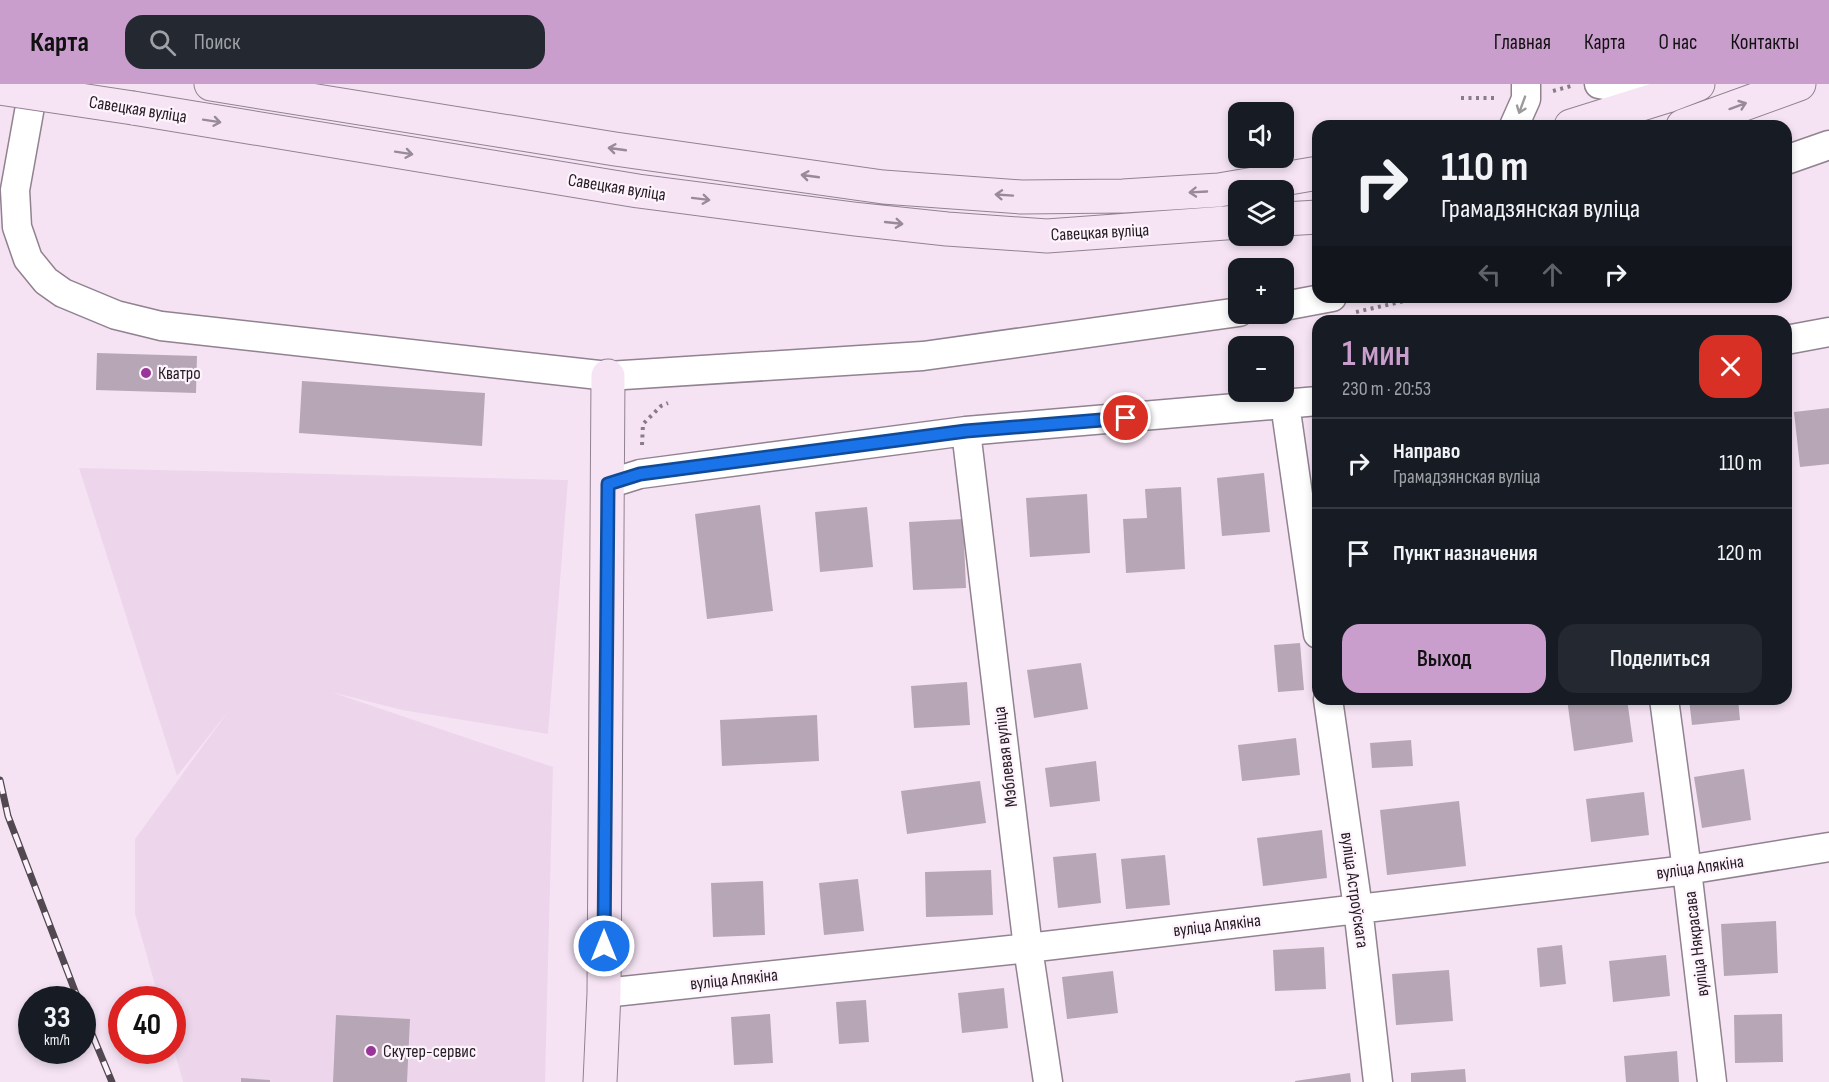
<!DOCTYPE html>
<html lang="ru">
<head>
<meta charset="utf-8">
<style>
  body { margin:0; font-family:"Sofia Sans Condensed",sans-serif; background:#242831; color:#f1f3f6; height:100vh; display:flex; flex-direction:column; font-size:22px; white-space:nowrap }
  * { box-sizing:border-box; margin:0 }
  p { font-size:20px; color:#9ea1a6 }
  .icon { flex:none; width:33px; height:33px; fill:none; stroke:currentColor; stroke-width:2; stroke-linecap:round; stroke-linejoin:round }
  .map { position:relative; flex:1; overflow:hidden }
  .drawer { position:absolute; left:1312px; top:231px; width:480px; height:390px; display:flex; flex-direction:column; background:#171b24; border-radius:18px; box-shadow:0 3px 9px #0003 }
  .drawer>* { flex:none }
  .top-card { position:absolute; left:1312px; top:36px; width:480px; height:183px; border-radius:18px; box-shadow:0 3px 9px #0003; background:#171b24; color:#f1f3f6; overflow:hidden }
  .controls { position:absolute; left:1228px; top:18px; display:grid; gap:12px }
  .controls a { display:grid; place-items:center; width:66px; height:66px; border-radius:12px; background:#171b24; box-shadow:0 3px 9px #0003; font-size:30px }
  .speed { position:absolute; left:18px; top:902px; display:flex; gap:12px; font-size:30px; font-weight:700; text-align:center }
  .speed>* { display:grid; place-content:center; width:78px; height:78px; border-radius:50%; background:#171b24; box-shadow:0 3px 9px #0003; line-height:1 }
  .speed small { font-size:15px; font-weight:400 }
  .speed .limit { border:9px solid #d22; background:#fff; color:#111 }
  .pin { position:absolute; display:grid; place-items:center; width:51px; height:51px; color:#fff; margin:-26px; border:3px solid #fff; border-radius:50%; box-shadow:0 2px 6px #0007 }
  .me { position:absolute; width:66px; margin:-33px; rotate:0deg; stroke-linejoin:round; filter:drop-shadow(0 0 4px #0008) }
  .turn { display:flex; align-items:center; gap:21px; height:126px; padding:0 30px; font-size:27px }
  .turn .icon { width:78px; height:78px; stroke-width:2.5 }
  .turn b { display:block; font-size:42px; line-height:51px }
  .lanes { display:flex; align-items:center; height:57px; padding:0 30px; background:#0003; justify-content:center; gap:30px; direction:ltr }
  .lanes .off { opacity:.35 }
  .round { display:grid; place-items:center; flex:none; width:63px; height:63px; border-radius:18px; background:#242831 }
  .head { display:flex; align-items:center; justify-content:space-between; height:102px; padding:0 30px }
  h1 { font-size:36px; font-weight:600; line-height:45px; color:#c99dcc }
  .action { display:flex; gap:12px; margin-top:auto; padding:12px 30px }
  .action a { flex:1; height:69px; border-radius:18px; background:#c99dcc; color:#111; font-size:24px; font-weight:600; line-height:69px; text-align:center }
  .action a+a { background:#242831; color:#f1f3f6 }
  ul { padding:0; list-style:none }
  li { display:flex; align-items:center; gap:18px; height:90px; padding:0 30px; border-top:2px solid #363941 }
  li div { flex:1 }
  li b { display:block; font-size:22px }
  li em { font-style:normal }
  header { display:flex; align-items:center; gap:36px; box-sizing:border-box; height:84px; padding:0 30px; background:#c99dcc; color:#111 }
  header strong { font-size:28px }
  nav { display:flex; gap:33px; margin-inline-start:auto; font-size:21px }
  .search { width:420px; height:54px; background:#242831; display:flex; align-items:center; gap:15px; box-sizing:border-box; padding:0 21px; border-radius:18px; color:#9ea1a6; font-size:22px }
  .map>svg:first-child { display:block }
  .built { fill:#edd6ec }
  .building { fill:#b7a6b6 }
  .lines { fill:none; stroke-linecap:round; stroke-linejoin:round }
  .street-casing { stroke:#918290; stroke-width:31 }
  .secondary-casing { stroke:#918290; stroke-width:35 }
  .path { stroke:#887c87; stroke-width:4; stroke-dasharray:3 4.5; stroke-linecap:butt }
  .street { stroke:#fff; stroke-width:28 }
  .secondary { stroke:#f6e4f5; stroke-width:33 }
  .rail-casing { stroke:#524851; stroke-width:7 }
  .rail { stroke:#fef3fd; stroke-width:4.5; stroke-dasharray:14; stroke-linecap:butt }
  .secondary-bridge-casing { stroke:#918290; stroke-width:35; stroke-linecap:butt }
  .secondary-bridge { stroke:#f6e4f5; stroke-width:33 }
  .oneway { stroke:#9c999c }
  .oneway2 { stroke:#988a96 }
  .route-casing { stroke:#114b97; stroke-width:15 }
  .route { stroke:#1a73e8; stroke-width:10 }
  .poi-dot { fill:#993499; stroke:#fef3fd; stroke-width:2 }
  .labels { text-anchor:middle; stroke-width:4.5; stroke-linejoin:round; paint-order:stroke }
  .street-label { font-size:18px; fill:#241d23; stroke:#fef3fd }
  .poi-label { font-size:18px; fill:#241d23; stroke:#fef3fd; text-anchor:start }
</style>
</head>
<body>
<header>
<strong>Карта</strong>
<div class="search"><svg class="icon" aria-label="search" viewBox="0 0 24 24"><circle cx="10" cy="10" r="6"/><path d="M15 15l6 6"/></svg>Поиск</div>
<nav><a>Главная</a><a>Карта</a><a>О нас</a><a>Контакты</a></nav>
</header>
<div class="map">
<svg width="1829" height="998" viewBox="0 0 1829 998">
  <rect width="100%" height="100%" fill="#f5e3f4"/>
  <path class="built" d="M79,384L568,396L548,650L402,626L331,608L553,683L545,998H183L173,962L172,915H159L135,830V755L230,625L177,692Z"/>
  <path class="building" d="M97,269L197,272L196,309L96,306Z
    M302,297L485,309L482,362L299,349Z
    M1829,324V380L1800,383L1794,328Z
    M1264,389L1270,448L1222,452L1217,394Z
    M1181,403L1185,485L1126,489L1123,435L1147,434L1145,405Z
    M1087,410L1090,469L1030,473L1026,414Z
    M760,421L773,527L707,535L695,430Z
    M867,423L873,483L820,488L815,428Z
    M963,435L966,504L913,506L909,438Z
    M1300,559L1304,606L1278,608L1274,561Z
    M1081,579L1088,625L1034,634L1027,586Z
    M967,598L970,641L914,644L911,602Z
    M1567,615H1627L1633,658L1574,667Z
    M1689,615H1738L1740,636L1692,641Z
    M817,631L819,677L722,682L720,636Z
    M1296,654L1300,691L1242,697L1238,661Z
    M1411,656L1413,682L1372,684L1370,659Z
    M1096,677L1100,717L1050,723L1045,684Z
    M1744,685L1751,736L1702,744L1694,693Z
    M980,697L986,739L907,750L901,707Z
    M1644,708L1649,751L1591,758L1586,715Z
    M1459,717L1466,782L1387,791L1380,726Z
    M1322,746L1327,794L1263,802L1257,754Z
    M1096,769L1101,819L1058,824L1053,773Z
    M1165,771L1170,821L1126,825L1121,775Z
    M991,786L993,831L926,833L925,788Z
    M858,795L864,847L824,851L819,799Z
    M763,797L765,851L713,853L711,799Z
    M1776,837L1778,889L1724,892L1721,840Z
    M1562,861L1566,900L1540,903L1537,864Z
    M1324,863L1326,905L1275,907L1273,866Z
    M1666,871L1670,912L1613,918L1609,877Z
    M1449,886L1453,937L1396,941L1392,890Z
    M1113,887L1118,929L1067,935L1062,893Z
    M1004,904L1008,944L962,949L958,909Z
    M866,916L869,958L839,960L836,918Z
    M770,930L773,979L734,981L731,933Z
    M1782,930L1783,978L1735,979L1734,931Z
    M336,931L410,935L407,998H333Z
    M1677,967L1679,998H1626L1624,972Z
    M1465,985L1466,998H1411V989Z
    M1350,989L1351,998H1295V997Z
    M241,994L270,996V998H241Z"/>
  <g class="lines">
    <g class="street-casing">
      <path id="street" d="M34,0L15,106L17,143L28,175L46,197L63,209L116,231L161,242L608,292L923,272L1239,228
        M1599,0L1667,12
        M1514,42L1526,15V0
        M1786,76L1829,61
        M1284,222L1332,213
        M1786,256L1829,248
        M1285,320L1318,550
        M966,347L1028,864L1048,998
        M608,400L640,390L966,347L1318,317
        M1328,615L1358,824L1378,998
        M1664,615L1687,786L1712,998
        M604,909L1028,864L1687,786L1829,763"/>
    </g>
    <g class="secondary-casing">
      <path id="secondary" d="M211,0L615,65L883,103L1021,113L1123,112L1219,106L1318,89
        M133,24L638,107L854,135L947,145L1047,152L1239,138
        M1571,42L1667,12L1698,0
        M1683,42L1799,0
        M1284,135L1318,133
        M600,998L604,909L608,292"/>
    </g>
    <path class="path" d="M1553,7L1571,2
      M1461,14H1495
      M1356,228L1422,213
      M642,361L643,340L661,322L668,319"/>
    <use href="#street" class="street"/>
    <use href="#secondary" class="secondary"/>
    <g class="rail-casing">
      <path id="rail" d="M0,696L8,732L78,915
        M82,926L112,998"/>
    </g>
    <use href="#rail" class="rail"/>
    <g class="secondary-bridge-casing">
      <path id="secondary-bridge" d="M0,4L133,24"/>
    </g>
    <use href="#secondary-bridge" class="secondary-bridge"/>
  </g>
  <defs><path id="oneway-shaft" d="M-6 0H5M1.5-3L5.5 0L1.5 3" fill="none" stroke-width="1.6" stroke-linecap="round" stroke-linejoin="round" transform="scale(1.5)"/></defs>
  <use class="oneway" href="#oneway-shaft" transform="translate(1522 21) rotate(110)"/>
  <g class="oneway2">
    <use href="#oneway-shaft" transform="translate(1738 22) rotate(-20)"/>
    <use href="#oneway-shaft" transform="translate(212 37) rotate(9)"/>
    <use href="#oneway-shaft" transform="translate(617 65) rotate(-172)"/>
    <use href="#oneway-shaft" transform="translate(404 69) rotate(9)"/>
    <use href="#oneway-shaft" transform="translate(810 92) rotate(-172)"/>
    <use href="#oneway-shaft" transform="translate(1198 108) rotate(177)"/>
    <use href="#oneway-shaft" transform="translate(1004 111) rotate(-176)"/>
    <use href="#oneway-shaft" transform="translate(701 115) rotate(7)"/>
    <use href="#oneway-shaft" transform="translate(894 139) rotate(6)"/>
  </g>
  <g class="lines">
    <g class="route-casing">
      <path id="route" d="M604,862L608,400L640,390L966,347L1126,334"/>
    </g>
    <use href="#route" class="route"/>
  </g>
  <g class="poi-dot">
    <circle cx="146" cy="289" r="6"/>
    <circle cx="371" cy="967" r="6"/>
  </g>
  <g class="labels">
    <g class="street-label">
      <text transform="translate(138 25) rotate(9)" y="6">Савецкая вуліца</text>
      <text transform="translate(617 103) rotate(9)" y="6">Савецкая вуліца</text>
      <text transform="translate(1100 148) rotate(-3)" y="6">Савецкая вуліца</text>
      <text transform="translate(1005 673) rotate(-97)" y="6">Мэблевая вуліца</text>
      <text transform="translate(1700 783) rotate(-8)" y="6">вуліца Апякіна</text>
      <text transform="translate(1355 806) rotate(82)" y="6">вуліца Астроўскага</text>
      <text transform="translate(1217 841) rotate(-7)" y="6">вуліца Апякіна</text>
      <text transform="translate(1696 860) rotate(-97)" y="6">вуліца Някрасава</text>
      <text transform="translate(734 895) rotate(-6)" y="6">вуліца Апякіна</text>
    </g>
    <g class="poi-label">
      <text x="158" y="295">Кватро</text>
      <text x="383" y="973">Скутер-сервис</text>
    </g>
  </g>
</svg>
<div class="controls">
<a><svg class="icon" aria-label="sound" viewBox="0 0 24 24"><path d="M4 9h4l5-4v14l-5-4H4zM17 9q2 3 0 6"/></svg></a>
<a><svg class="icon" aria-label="layers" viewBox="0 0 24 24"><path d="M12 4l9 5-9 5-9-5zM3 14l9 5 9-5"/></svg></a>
<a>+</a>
<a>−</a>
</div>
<div class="speed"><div>33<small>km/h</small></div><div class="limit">40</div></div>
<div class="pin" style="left:1126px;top:334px;background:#d93025"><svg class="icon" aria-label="arrive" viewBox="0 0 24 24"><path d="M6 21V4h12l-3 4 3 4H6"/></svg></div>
<svg class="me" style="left:604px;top:862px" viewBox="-20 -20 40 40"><circle r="17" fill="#1a73e8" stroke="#fff" stroke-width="3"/><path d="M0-11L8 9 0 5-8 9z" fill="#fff"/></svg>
<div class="top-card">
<div class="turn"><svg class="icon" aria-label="right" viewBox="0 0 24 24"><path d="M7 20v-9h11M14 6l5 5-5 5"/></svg><div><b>110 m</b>Грамадзянская вуліца</div></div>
<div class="lanes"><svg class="icon off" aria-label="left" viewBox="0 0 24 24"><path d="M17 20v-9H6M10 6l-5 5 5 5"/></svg><svg class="icon off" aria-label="ahead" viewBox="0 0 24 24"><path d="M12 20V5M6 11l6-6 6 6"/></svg><svg class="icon" aria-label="right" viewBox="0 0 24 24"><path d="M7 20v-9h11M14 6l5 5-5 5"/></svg></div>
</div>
<section class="drawer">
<div class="head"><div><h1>1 мин</h1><p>230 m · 20:53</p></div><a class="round" style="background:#d93025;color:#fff"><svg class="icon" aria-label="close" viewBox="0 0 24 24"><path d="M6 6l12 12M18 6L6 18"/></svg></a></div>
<ul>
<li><svg class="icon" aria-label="right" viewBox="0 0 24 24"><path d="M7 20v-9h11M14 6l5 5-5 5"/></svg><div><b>Направо</b><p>Грамадзянская вуліца</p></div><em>110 m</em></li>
<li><svg class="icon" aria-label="arrive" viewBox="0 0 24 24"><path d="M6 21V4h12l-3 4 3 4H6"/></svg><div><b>Пункт назначения</b></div><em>120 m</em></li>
</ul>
<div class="action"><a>Выход</a><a>Поделиться</a></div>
</section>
</div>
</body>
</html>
